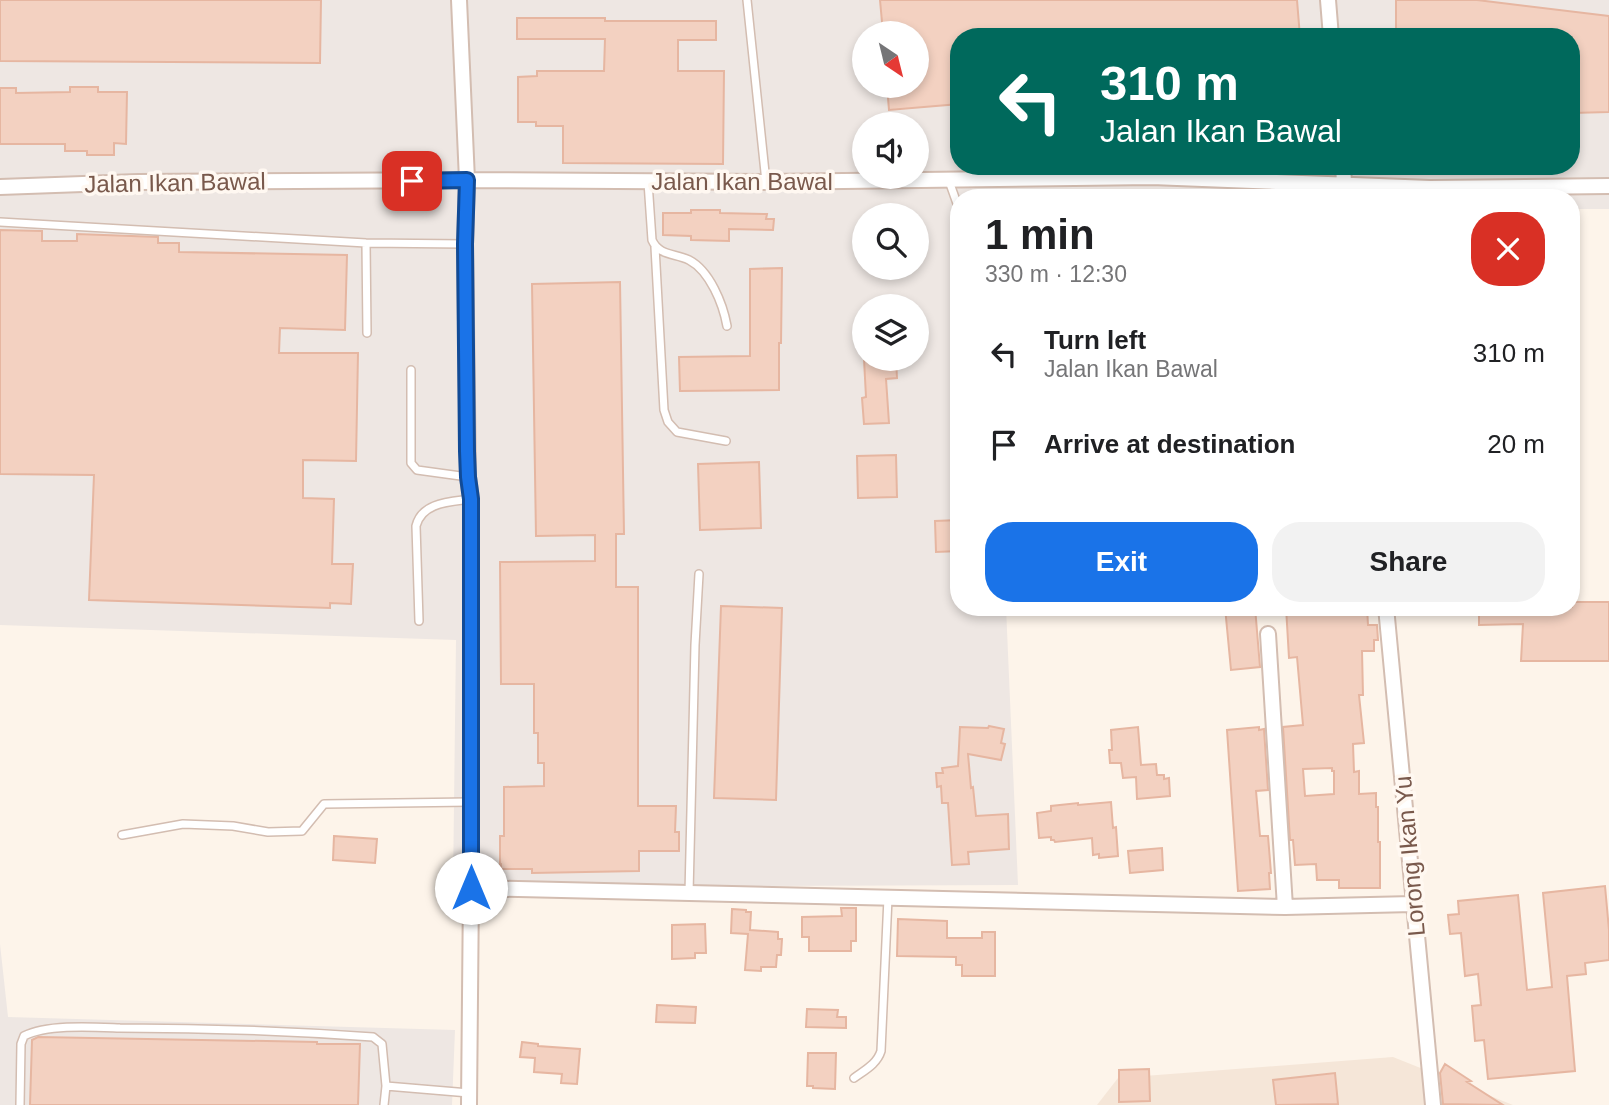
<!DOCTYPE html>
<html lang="en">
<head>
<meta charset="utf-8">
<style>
  body { margin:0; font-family:Helvetica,sans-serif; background:#f2f2f2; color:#202124; height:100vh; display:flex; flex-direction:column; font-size:26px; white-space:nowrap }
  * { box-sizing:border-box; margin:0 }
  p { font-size:23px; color:#757577 }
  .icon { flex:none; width:38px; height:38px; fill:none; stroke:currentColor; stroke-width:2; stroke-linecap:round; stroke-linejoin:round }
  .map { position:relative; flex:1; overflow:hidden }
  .side { position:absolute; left:950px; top:189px; width:630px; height:427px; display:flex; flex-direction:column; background:#fff; border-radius:28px; box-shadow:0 4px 10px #0003 }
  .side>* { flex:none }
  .guide { position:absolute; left:950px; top:28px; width:630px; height:147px; border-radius:28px; box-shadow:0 4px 10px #0003; background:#00695c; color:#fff; overflow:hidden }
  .needle { width:46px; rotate:145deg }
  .tools { position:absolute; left:852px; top:21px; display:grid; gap:14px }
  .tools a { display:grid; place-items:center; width:77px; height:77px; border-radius:50%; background:#fff; box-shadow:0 4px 10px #0003; font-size:35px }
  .pin { position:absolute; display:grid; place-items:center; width:60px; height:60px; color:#fff; margin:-30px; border-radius:14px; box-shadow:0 4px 10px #0006 }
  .me { position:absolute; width:77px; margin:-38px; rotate:0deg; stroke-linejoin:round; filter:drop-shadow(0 0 5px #0008) }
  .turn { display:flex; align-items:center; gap:24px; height:147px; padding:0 35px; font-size:32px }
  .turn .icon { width:91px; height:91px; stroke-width:2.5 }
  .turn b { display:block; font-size:49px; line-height:60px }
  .round { display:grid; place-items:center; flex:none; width:74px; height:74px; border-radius:28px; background:#f2f2f2 }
  .headline { display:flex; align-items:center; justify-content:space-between; height:119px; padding:0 35px }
  h1 { font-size:42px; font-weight:700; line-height:52px }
  .action { display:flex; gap:14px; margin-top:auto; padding:14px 35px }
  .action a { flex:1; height:80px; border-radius:28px; background:#1a73e8; color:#fff; font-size:28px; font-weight:700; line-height:80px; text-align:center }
  .action a+a { background:#f2f2f2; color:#202124 }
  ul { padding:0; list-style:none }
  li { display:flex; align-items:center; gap:21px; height:91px; padding:0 35px }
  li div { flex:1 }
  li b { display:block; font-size:26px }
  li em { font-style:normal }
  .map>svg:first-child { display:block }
  .residential { fill:#f5e6d8 }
  .industrial { fill:#eee7e3; fill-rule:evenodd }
  .building { fill:#f3d1c1; stroke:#e6b6a1; stroke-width:2; fill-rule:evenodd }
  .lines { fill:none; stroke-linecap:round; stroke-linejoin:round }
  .lane-casing { stroke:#d3bdb1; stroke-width:10 }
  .street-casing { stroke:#d3bdb1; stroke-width:18 }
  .lane { stroke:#fff; stroke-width:7 }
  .street { stroke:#fff; stroke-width:14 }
  .route-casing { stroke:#114b97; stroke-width:18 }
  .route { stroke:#1a73e8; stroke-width:12 }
  .labels { text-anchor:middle; stroke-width:7; stroke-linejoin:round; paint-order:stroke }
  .street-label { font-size:24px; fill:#79594c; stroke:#fff8f1 }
</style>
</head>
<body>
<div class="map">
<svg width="1609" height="1105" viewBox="0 0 1609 1105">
  <rect width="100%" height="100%" fill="#fdf4ea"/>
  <path class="residential" d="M1393,1057L1513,1105H1097L1118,1078Z"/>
  <path class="industrial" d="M0,0H1609V209H1572V198H959V607H1006L1018,885L453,887L456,640L0,625ZM864,33H917V86H864ZM959,37H1572V166H959ZM864,124H917V177H864ZM864,215H917V268H864ZM864,306H917V359H864Z
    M0,944L8,1017L455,1030L452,1105H0Z"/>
  <path class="building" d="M0,0H321L320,63L0,61Z
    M880,0H1297L1300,37H959V104L889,110L887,86H917V33H883Z
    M1396,0H1477L1609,16V112L1572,113V37H1396Z
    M517,18H605V21H716V40H678V71H724L723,164L563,163V126H536V122H518V77L537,76V71H604L605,39H517Z
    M70,87H98V92H127L126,144L114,143V155H87V151H65V144H0V88H16V93L70,92Z
    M691,210H720V213L767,214L766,219H774L773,230L729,229V241L691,240V236L663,235V213H691Z
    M0,230L42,231V241H77V234L158,237V243H179V252L347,255L345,330L280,328L279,353H358L356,461L303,460V498L334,499L332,564H353L351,604L330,603V608L89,600L94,475L0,474Z
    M782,268L781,343H779V390L680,391L679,357L750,356V269Z
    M620,282L624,534H616V587H638V806H676L675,832H679V851H639V871L532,873V869H501V864H500V836H504V787L544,786V763H538V733H534V684H501L500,562L595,561V535L536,536L532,284Z
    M864,359H896L897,378L886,379L889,423L864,424L862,398L866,397Z
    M896,455L897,497L858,498L857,456Z
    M759,462L761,528L700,530L698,464Z
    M959,520V551L936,552L935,521Z
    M1572,602H1609V661H1521L1523,624L1479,625V607H1572Z
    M721,606L782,608L776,800L714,798Z
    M1225,607H1255L1260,667L1231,670Z
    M1286,607H1367L1368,625H1377L1378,640H1374V651H1362L1363,695H1359L1364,743L1353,744L1354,772L1359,771V794L1376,793V807H1378V842H1380V888H1339V880H1317L1316,864L1295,865L1293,840H1290L1283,727L1303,725L1297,657L1289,658ZM1332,768V771H1334V794L1305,796L1303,769Z
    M989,726L1004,729L1001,743L1005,744L1001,760L968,754L971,788L973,787L976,816L1008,814L1009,849L968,852L969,864L952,865L948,803H942L941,786L937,787L936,773H943L942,768L958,766L960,727L988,728Z
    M1138,727L1141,765L1156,764L1157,775H1164V779L1169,778L1170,796L1137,799L1136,777L1123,778L1121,763H1110L1109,750H1112L1111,730Z
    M1259,727V730L1264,729L1268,790L1256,791L1260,836H1268L1271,873H1269L1270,889L1238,891L1227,730Z
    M1111,802L1113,828L1116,827L1118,856L1099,858V854L1093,855L1092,838L1055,842L1054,840H1051V837L1039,838L1037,813L1051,811V806L1078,803V805Z
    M334,836L377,839L375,863L333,860Z
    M1162,848L1163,870L1130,873L1128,851Z
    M1605,886L1609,930V960L1585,963L1586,974L1567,976L1575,1071L1488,1079L1484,1040L1475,1041L1472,1006L1481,1005L1478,974L1465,976L1461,933L1450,934L1448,915L1459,914L1458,901L1518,895L1527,990L1552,987L1543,893Z
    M841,908H856V941H851V951H809V937H802V917L842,916Z
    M732,909L746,910V912H751L750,930L778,932V939H782L781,955H777L776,967H761V971L745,970L748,934L731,933Z
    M898,919L947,921V938H982V932H995V976H962V965H956V957L897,956Z
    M705,924L706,953H695V958L672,959V925Z
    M657,1005L696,1007L695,1023L656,1022Z
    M807,1009L838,1010L837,1017H846V1028L806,1027Z
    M38,1037L317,1042V1044H360L358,1105H30L32,1040Z
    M522,1042L538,1044V1046L580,1049L577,1084L561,1083L562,1074L534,1072L535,1058L520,1057Z
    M808,1053H836L835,1089L813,1088V1086H807Z
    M1445,1064L1471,1081L1467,1082L1503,1105L1443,1104L1440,1073Z
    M1149,1069L1150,1101L1119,1102V1070Z
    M1335,1073L1338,1104L1276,1105L1273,1080Z"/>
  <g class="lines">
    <g class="lane-casing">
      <path id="lane" d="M747,0L766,182
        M949,181L959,209
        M648,182L652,240C659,256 675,253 689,260C710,271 723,304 727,326
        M0,222L366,243L465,244
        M366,243L367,333
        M655,247L664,410L668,422L677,432L726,441
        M411,370V463L417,470L468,477
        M419,621L416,526C422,502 450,502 471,499
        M122,835L183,824L233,826L268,832L302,831L324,804L470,802
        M689,893L695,645L699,574
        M854,1078C865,1070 877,1064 881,1051L888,898
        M386,1086L469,1093
        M20,1105L21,1044L24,1036C48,1024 93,1027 120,1028C204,1028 289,1031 373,1037L382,1044L386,1086L384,1105"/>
    </g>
    <g class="street-casing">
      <path id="street" d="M459,0L467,180L465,244L468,477L471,499V888L469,1105
        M1328,0L1331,37
        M1343,166L1345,198
        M0,187L138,182L467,180L766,182L1152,177L1430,188L1609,186
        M1386,607L1433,1105
        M1268,634L1285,907
        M471,888L1285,907L1413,904"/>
    </g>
    <use href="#lane" class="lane"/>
    <use href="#street" class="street"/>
  </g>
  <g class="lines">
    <g class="route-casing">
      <path id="route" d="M412,181L467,180L465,244L467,451L468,477L471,499V888"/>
    </g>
    <use href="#route" class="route"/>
  </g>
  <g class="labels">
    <g class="street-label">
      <text x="742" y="190">Jalan Ikan Bawal</text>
      <text transform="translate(175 183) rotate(-1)" y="8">Jalan Ikan Bawal</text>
      <text transform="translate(1410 856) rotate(-95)" y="8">Lorong Ikan Yu</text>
    </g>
  </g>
</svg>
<div class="tools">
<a><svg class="needle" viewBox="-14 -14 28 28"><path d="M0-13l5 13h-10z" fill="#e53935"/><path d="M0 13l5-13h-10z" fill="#757577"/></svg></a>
<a><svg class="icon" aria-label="sound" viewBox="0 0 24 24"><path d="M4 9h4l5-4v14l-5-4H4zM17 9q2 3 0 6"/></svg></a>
<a><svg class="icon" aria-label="search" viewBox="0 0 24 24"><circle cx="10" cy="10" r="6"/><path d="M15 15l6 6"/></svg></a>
<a><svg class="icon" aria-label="layers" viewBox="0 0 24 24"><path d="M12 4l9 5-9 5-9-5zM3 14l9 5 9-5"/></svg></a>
</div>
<div class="pin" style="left:412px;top:181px;background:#d93025"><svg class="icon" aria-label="arrive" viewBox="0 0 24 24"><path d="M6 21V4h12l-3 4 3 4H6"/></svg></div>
<svg class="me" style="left:471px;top:888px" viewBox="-20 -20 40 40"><circle r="19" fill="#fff"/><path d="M0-13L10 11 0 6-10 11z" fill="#1a73e8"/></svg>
<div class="guide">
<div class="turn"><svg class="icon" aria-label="left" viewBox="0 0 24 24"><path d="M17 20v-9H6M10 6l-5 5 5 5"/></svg><div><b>310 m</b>Jalan Ikan Bawal</div></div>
</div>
<section class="side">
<div class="headline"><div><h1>1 min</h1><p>330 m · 12:30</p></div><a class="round" style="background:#d93025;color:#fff"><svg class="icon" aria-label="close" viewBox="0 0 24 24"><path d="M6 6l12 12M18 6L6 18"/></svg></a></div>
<ul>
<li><svg class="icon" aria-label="left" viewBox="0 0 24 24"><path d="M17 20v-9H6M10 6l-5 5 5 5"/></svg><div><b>Turn left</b><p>Jalan Ikan Bawal</p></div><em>310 m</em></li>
<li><svg class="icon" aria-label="arrive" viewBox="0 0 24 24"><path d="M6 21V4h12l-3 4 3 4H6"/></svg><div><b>Arrive at destination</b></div><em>20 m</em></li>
</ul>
<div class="action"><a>Exit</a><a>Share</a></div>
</section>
</div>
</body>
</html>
